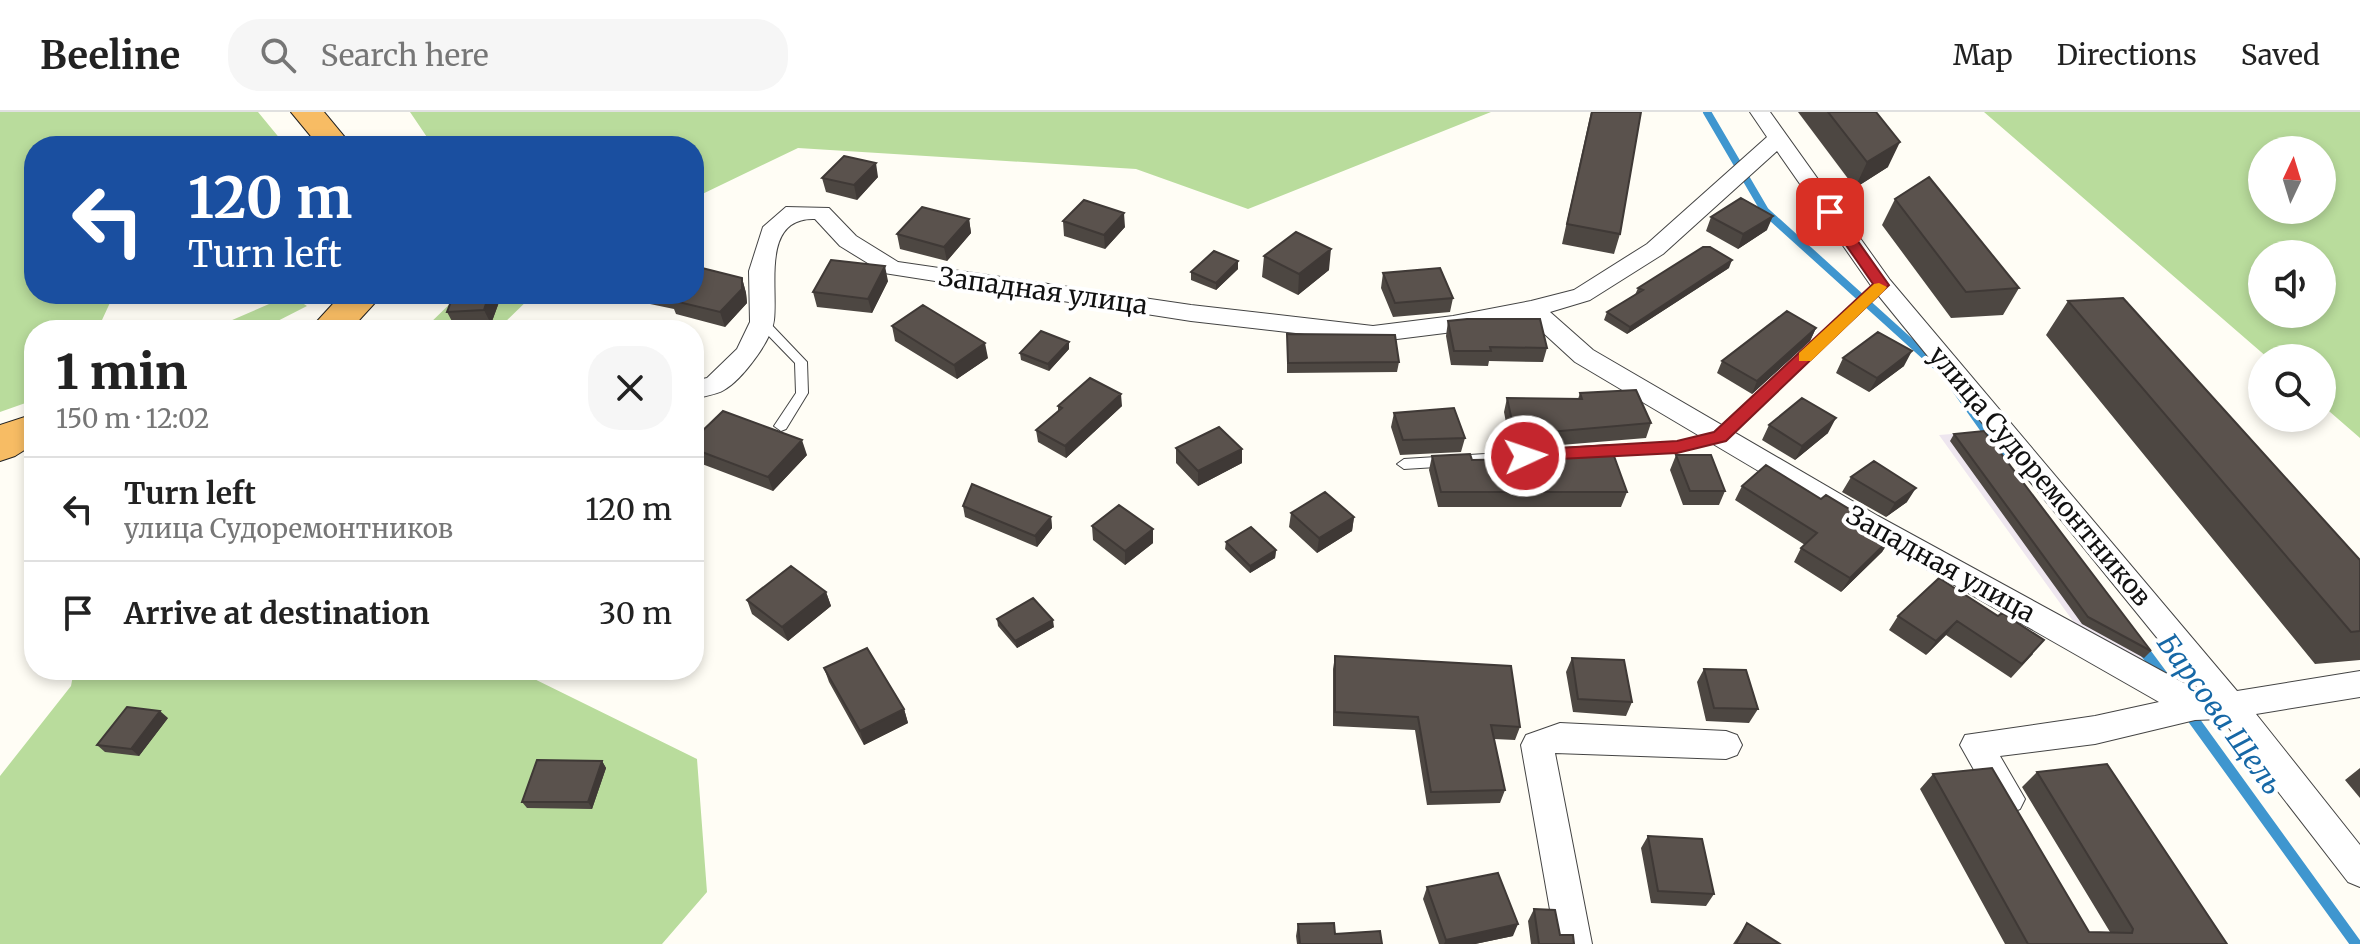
<!DOCTYPE html>
<html lang="en">
<head>
<meta charset="utf-8">
<style>
  body { margin:0; font-family:Merriweather,serif; background:#f6f6f6; color:#222; height:100vh; display:flex; flex-direction:column; font-size:30px; white-space:nowrap }
  * { box-sizing:border-box; margin:0 }
  p { font-size:26px; color:#767676 }
  .icon { flex:none; width:44px; height:44px; fill:none; stroke:currentColor; stroke-width:2; stroke-linecap:round; stroke-linejoin:round }
  .map { position:relative; flex:1; overflow:hidden }
  .sheet { position:absolute; left:24px; top:208px; width:680px; height:360px; display:flex; flex-direction:column; background:#fff; border-radius:32px; box-shadow:0 4px 12px #0003 }
  .sheet>* { flex:none }
  .hud { position:absolute; left:24px; top:24px; width:680px; height:168px; border-radius:32px; box-shadow:0 4px 12px #0003; background:#1a4fa0; color:#fff; overflow:hidden }
  .needle { width:52px; rotate:4deg }
  .fabs { position:absolute; left:2248px; top:24px; display:grid; gap:16px }
  .fabs a { display:grid; place-items:center; width:88px; height:88px; border-radius:50%; background:#fff; box-shadow:0 4px 12px #0003; font-size:40px }
  .pin { position:absolute; display:grid; place-items:center; width:68px; height:68px; color:#fff; margin:-34px; border-radius:16px; box-shadow:0 4px 12px #0006 }
  .me { position:absolute; width:88px; margin:-44px; rotate:87deg; stroke-linejoin:round; filter:drop-shadow(0 0 6px #0008) }
  .turn { display:flex; align-items:center; gap:28px; height:168px; padding:0 32px; font-size:36px }
  .turn .icon { width:104px; height:104px; stroke-width:2.5 }
  .turn b { display:block; font-size:56px; line-height:68px }
  .round { display:grid; place-items:center; flex:none; width:84px; height:84px; border-radius:32px; background:#f6f6f6 }
  .summary { display:flex; align-items:center; justify-content:space-between; height:136px; padding:0 32px }
  h1 { font-size:48px; font-weight:800; line-height:60px }
  ul { padding:0; list-style:none }
  li { display:flex; align-items:center; gap:24px; height:104px; padding:0 32px; border-top:2px solid #e0e0e0 }
  li div { flex:1 }
  li b { display:block; font-size:30px }
  li em { font-style:normal }
  header { display:flex; align-items:center; gap:48px; box-sizing:border-box; height:112px; padding:0 40px; background:#fff; border-bottom:2px solid #e0e0e0 }
  header strong { font-size:38px }
  nav { display:flex; gap:44px; margin-inline-start:auto; font-size:28px }
  .search { width:560px; height:72px; background:#f6f6f6; display:flex; align-items:center; gap:20px; box-sizing:border-box; padding:0 28px; border-radius:32px; color:#767676; font-size:30px }
  .map>svg:first-child { display:block }
  .industrial { fill:#eee6ef }
  .forest { fill:#b9dc9c; fill-rule:evenodd }
  .lines { fill:none; stroke-linecap:round; stroke-linejoin:round }
  .stream-far1 { stroke:#3f96cf; stroke-width:8 }
  .stream { stroke:#3f96cf; stroke-width:11 }
  .service-casing { stroke:#444; stroke-width:2 }
  .minor-casing { stroke:#444; stroke-width:2 }
  .trunk-casing { stroke:#222; stroke-width:2 }
  .service { fill:#fff; fill-rule:evenodd }
  .minor { fill:#fff; fill-rule:evenodd }
  .trunk { fill:#f7bc64; fill-rule:evenodd }
  .wall { fill:#4d4742 }
  .shaded-wall { fill:#3f3936 }
  .building { fill:#5a524d; stroke:#3f3936; stroke-width:2 }
  .route { fill:#c4262e; stroke:#7f191e; stroke-width:2 }
  .slow { fill:#f59e0b }
  .labels { text-anchor:middle; stroke-width:8; stroke-linejoin:round; paint-order:stroke }
  .street-label { font-size:26px; fill:#111; stroke:#fff }
  .water-label { font-size:28px; font-style:italic; fill:#1768a6; stroke:#fff }
</style>
</head>
<body>
<header>
<strong>Beeline</strong>
<div class="search"><svg class="icon" aria-label="search" viewBox="0 0 24 24"><circle cx="10" cy="10" r="6"/><path d="M15 15l6 6"/></svg>Search here</div>
<nav><a>Map</a><a>Directions</a><a>Saved</a></nav>
</header>
<div class="map">
<svg width="2360" height="832" viewBox="0 0 2360 832">
  <rect width="100%" height="100%" fill="#fffdf5"/>
  <path class="industrial" d="M1978,320L2151,547L2122,548L2078,516L1939,323Z"/>
  <path class="forest" d="M0,0H258L286,34H34V182H114L102,208L112,218H34V288L0,300Z
    M410,0H1491L1248,97L1136,57L798,36L694,86V34H433Z
    M1984,0H2360V326L2322,293V246H2268ZM2322,38V98H2262V38ZM2262,142H2322V202H2262Z
    M460,182H534L497,218H423Z
    M290,183L307,194L260,218H209Z
    M74,558H516L697,647L707,780L662,832H0V664L71,574Z"/>
  <g class="lines">
    <path class="stream-far1" d="M1707,0L1765,99L1942,259
      M1952,272L2003,344"/>
    <path class="stream" d="M2139,532L2165,567
      M2188,600L2356,832"/>
    <g class="service-casing">
      <path id="service" d="M1882,169L1886,170V176L1725,328L1677,340L1590,343L1588,340L1590,337L1595,335L1677,330L1716,321L1878,170Z
        M762,206L766,207L807,250L808,281L786,317L781,319L774,314L796,281L795,251L758,213L756,210Z
        M1535,339L1542,344L1535,349L1404,357L1397,352L1404,347Z"/>
    </g>
    <g class="minor-casing">
      <path id="minor" d="M1750,0H1770L1890,168L2237,579L2360,559V585L2256,602L2360,733V775L2348,770L2222,607L2195,608L2095,632L2000,644L2025,687L2020,697L2008,702L1996,697L1960,633L1965,623L2095,604L2159,590L1858,418L1575,250L1527,206L1453,220L1373,230L1191,209L884,161L840,134L815,107C761,105 778,174 774,208C772,228 742,268 724,278C716,283 703,284 694,287V269L707,266L737,237L750,210L749,159L763,115L786,95L829,96L856,124L898,150L1191,193L1373,214L1453,204L1531,189L1574,178L1647,132L1767,25ZM1777,39L1874,178L2202,581L1878,404L1593,238L1550,200L1590,188L1663,142Z
        M1560,611L1726,619L1737,623L1742,633L1737,643L1726,647L1555,641L1592,832H1556L1521,633L1526,623Z"/>
    </g>
    <g class="trunk-casing">
      <path id="trunk" d="M291,0H324L352,34H319Z
        M342,182H383L350,218H309Z
        M34,302V332L15,344L0,349V313Z"/>
    </g>
    <use href="#service" class="service"/>
    <use href="#minor" class="minor"/>
    <use href="#trunk" class="trunk"/>
  </g>
  <path class="wall" d="M1591,0H1641L1620,122L1614,142L1562,132Z
    M1798,0H1876L1888,55L1855,76Z
    M878,65L857,88L826,80L822,66Z
    M1895,87L2019,176L2003,203L1951,206L1882,113Z
    M1711,105L1767,118L1738,137L1706,119Z
    M969,107L971,121L947,149L900,137L897,122Z
    M1063,109L1125,115L1105,137L1064,124Z
    M1264,144L1329,158L1298,183L1262,165Z
    M695,145L698,155L742,166L746,181L747,191L725,215L676,202L674,197L626,187L624,182H694Z
    M1238,149V157L1216,178L1191,168V160Z
    M1729,156L1627,222L1604,208L1607,200L1635,183L1638,176Z
    M1383,161L1453,186L1450,200L1393,205L1381,176Z
    M888,169L872,201L817,195L813,180Z
    M502,182L491,212L455,215L447,200Z
    M2068,189L2360,448V548L2315,552L2046,223Z
    M1448,209L1547,236L1543,250L1489,249L1488,254L1451,253L1446,224Z
    M892,214L988,246L957,267L895,229Z
    M1816,216L1810,229L1752,282L1717,261L1722,249Z
    M1287,222L1399,250L1397,260L1287,261Z
    M1069,237L1049,259L1021,248L1020,241Z
    M1843,246L1904,254L1869,280L1836,261Z
    M1580,281L1651,311L1646,326L1511,337L1504,300L1507,286L1578,287Z
    M1058,294H1122L1066,346L1038,330L1036,318L1058,299Z
    M1394,301L1465,326L1461,340L1400,343L1391,315Z
    M1769,313L1828,321L1795,348L1762,328Z
    M1954,322L2151,539L2144,546L2082,512L1950,329Z
    M694,327L807,343L773,379L694,349Z
    M1176,336L1242,351L1198,374L1176,351Z
    M1518,339L1627,380L1621,395H1438L1429,358L1432,344L1472,348L1516,347Z
    M1676,343L1725,379L1719,393H1683L1670,358Z
    M1851,365L1907,390L1886,405L1842,380Z
    M1742,374L1821,387L1891,426L1882,440L1841,480L1794,450L1801,436L1805,433L1735,388Z
    M963,394L1051,405L1052,416L1037,435L965,405Z
    M1291,401L1354,405L1352,419L1317,441L1289,415Z
    M1092,414L1153,431L1125,453L1093,428Z
    M1226,430L1276,438L1275,446L1250,461L1225,437Z
    M826,480L831,494L788,529L752,502L747,488Z
    M1898,504H1998L2033,542L2011,566L1946,523L1926,543L1889,518Z
    M997,507L1054,515L1017,536L998,514Z
    M1335,544L1520,615L1515,628L1494,627L1505,678L1500,691L1427,693L1415,618L1333,614V557Z
    M1572,546L1632,590L1626,604L1573,600L1566,560Z
    M824,556L904,597L908,611L864,633L829,570Z
    M1704,557L1758,597L1749,611L1706,609L1697,570Z
    M168,606L139,644L105,640L97,633Z
    M602,649L606,656L592,697L527,696L522,690Z
    M2360,656V686L2345,668Z
    M2037,660L2227,832H2005L1920,677L1933,662L2089,820H2110L2022,675Z
    M1648,724L1714,782L1706,794L1651,791L1641,736Z
    M1427,775L1513,824L1475,832H1439L1423,787Z
    M1534,797L1560,823L1574,832H1531L1528,809Z
    M1747,811L1780,832H1733Z
    M1298,812L1335,822L1382,832H1297L1296,824Z"/>
  <path class="shaded-wall" d="M1900,30L1888,55L1855,76L1867,50Z
    M876,51L878,65L857,88L854,73Z
    M1124,101L1125,115L1105,137L1104,123Z
    M1773,104L1767,118L1738,137L1743,122Z
    M969,107L971,121L947,149L944,135Z
    M1331,137L1329,158L1298,183L1299,162Z
    M1732,148L1729,156L1627,222L1630,215Z
    M1238,149V157L1216,178V171Z
    M885,154L888,169L872,201L868,187Z
    M742,166L746,181L747,191L725,215L720,200Z
    M489,182H502L491,212L484,198Z
    M1816,216L1810,229L1752,282L1757,269Z
    M1069,230V237L1049,259L1048,252Z
    M985,231L988,246L957,267L954,253Z
    M1912,239L1904,254L1869,280L1877,266Z
    M1121,282L1122,294L1066,346L1065,334Z
    M1836,306L1828,321L1795,348L1802,334Z
    M802,328L807,343L773,379L768,365Z
    M1242,337V351L1198,374V359Z
    M1916,376L1907,390L1886,405L1895,391Z
    M1051,405L1052,416L1037,435L1035,424Z
    M1354,405L1352,419L1317,441L1319,426Z
    M1153,417V431L1125,453V439Z
    M1891,426L1882,440L1841,480L1850,466Z
    M1276,438L1275,446L1250,461V454Z
    M826,480L831,494L788,529L782,515Z
    M1053,508L1054,515L1017,536L1015,529Z
    M1957,509L1946,523L1926,543L1936,529Z
    M904,597L908,611L864,633L860,619Z
    M160,599L168,606L139,644L131,637Z
    M602,649L606,656L592,697L588,690Z
    M1518,812L1513,824L1475,832H1444L1446,828Z"/>
  <path class="building" d="M1592,0H1641L1620,122L1567,112Z
    M1828,0H1876L1900,30L1867,50Z
    M844,44L876,51L854,73L822,66Z
    M1929,65L2019,176L1966,180L1895,87Z
    M1741,86L1773,104L1743,122L1711,105Z
    M1084,88L1124,101L1104,123L1063,109Z
    M922,95L969,107L944,135L897,122Z
    M1296,120L1331,137L1299,162L1264,144Z
    M1703,135H1710L1732,148L1630,215L1607,200L1643,178L1638,176Z
    M1214,139L1238,149L1216,171L1191,160Z
    M831,148L885,154L868,187L813,180Z
    M694,154L742,166V177L720,200L670,188L674,183L668,182H694Z
    M1440,156L1453,186L1395,191L1383,161Z
    M454,182H489L484,198L447,200Z
    M2123,186L2360,448V519L2351,520L2068,189Z
    M923,193L985,231L954,253L892,214Z
    M1787,199L1816,216L1757,269L1722,249Z
    M1467,207H1540L1547,236L1490,235L1491,239H1454L1448,209Z
    M1041,219L1069,230L1048,252L1020,241Z
    M1878,220L1912,239L1877,266L1843,246Z
    M1287,222L1395,223L1399,250L1288,251Z
    M1090,266L1121,282L1065,334L1036,318L1062,296L1058,294Z
    M1636,278L1651,311L1515,323L1507,286L1582,287L1580,281Z
    M1802,286L1836,306L1802,334L1769,313Z
    M1454,296L1465,326L1403,328L1394,301Z
    M723,299L802,328L768,365L694,337V327Z
    M1219,315L1242,337L1198,359L1176,336Z
    M1984,319L2151,539L2088,505L1954,322Z
    M1610,333L1627,380H1441L1432,344L1470,342L1472,348L1520,347L1518,339Z
    M1676,343H1711L1725,379H1690Z
    M1874,349L1916,376L1895,391L1851,365Z
    M1766,353L1821,387L1826,383L1869,409L1866,411L1891,426L1850,466L1801,436L1817,421L1742,374Z
    M972,372L1051,405L1035,424L963,394Z
    M1325,380L1354,405L1319,426L1291,401Z
    M1119,393L1153,417L1125,439L1092,414Z
    M1251,415L1276,438L1250,454L1226,430Z
    M791,454L826,480L782,515L747,488Z
    M1939,466L1998,504L2002,501L2044,528L2022,552L1957,509L1936,529L1898,504Z
    M1033,486L1053,508L1015,529L997,507Z
    M867,536L904,597L860,619L824,556Z
    M1335,544L1511,554L1520,615L1491,613L1505,678L1431,680L1418,605L1335,600Z
    M1572,546L1624,548L1632,590L1578,587Z
    M1704,557L1746,558L1758,597L1714,596Z
    M127,595L160,599L131,637L97,633Z
    M537,648L602,649L588,690H522Z
    M2107,652L2227,832H2028L1933,662L1992,656L2089,820L2132,821L2133,817L2037,660Z
    M1648,724L1702,727L1714,782L1658,779Z
    M1498,761L1518,812L1446,828L1427,775Z
    M1534,797L1555,798L1560,823H1573L1574,832H1539Z
    M1334,811L1335,822L1380,819L1382,832H1300L1298,812Z
    M1747,811L1780,832H1736Z"/>
  <path class="route" d="M1830,96L1835,97L1889,173L1726,329L1677,341L1519,349L1517,344L1525,338L1677,329L1714,320L1873,172L1823,100Z"/>
  <path class="slow" d="M1879,171L1887,175L1884,179L1811,249H1799V241L1874,172Z"/>
  <g class="labels">
    <g class="street-label">
      <text transform="translate(1043 179) rotate(8)" y="9">Западная улица</text>
      <text transform="translate(2040 364) rotate(50)" y="9">улица Судоремонтников</text>
      <text transform="translate(1941 452) rotate(29)" y="9">Западная улица</text>
    </g>
    <g class="water-label">
      <text transform="translate(2220 602) rotate(54)" y="10">Барсова Щель</text>
    </g>
  </g>
</svg>
<div class="fabs">
<a><svg class="needle" viewBox="-14 -14 28 28"><path d="M0-13l5 13h-10z" fill="#e53935"/><path d="M0 13l5-13h-10z" fill="#767676"/></svg></a>
<a><svg class="icon" aria-label="sound" viewBox="0 0 24 24"><path d="M4 9h4l5-4v14l-5-4H4zM17 9q2 3 0 6"/></svg></a>
<a><svg class="icon" aria-label="search" viewBox="0 0 24 24"><circle cx="10" cy="10" r="6"/><path d="M15 15l6 6"/></svg></a>
</div>
<div class="pin" style="left:1830px;top:100px;background:#d93025"><svg class="icon" aria-label="arrive" viewBox="0 0 24 24"><path d="M6 21V4h12l-3 4 3 4H6"/></svg></div>
<svg class="me" style="left:1525px;top:344px" viewBox="-20 -20 40 40"><circle r="17" fill="#c4262e" stroke="#fff" stroke-width="3"/><path d="M0-11L8 9 0 5-8 9z" fill="#fff"/></svg>
<div class="hud">
<div class="turn"><svg class="icon" aria-label="left" viewBox="0 0 24 24"><path d="M17 20v-9H6M10 6l-5 5 5 5"/></svg><div><b>120 m</b>Turn left</div></div>
</div>
<section class="sheet">
<div class="summary"><div><h1>1 min</h1><p>150 m · 12:02</p></div><a class="round"><svg class="icon" aria-label="close" viewBox="0 0 24 24"><path d="M6 6l12 12M18 6L6 18"/></svg></a></div>
<ul>
<li><svg class="icon" aria-label="left" viewBox="0 0 24 24"><path d="M17 20v-9H6M10 6l-5 5 5 5"/></svg><div><b>Turn left</b><p>улица Судоремонтников</p></div><em>120 m</em></li>
<li><svg class="icon" aria-label="arrive" viewBox="0 0 24 24"><path d="M6 21V4h12l-3 4 3 4H6"/></svg><div><b>Arrive at destination</b></div><em>30 m</em></li>
</ul>
</section>
</div>
</body>
</html>
